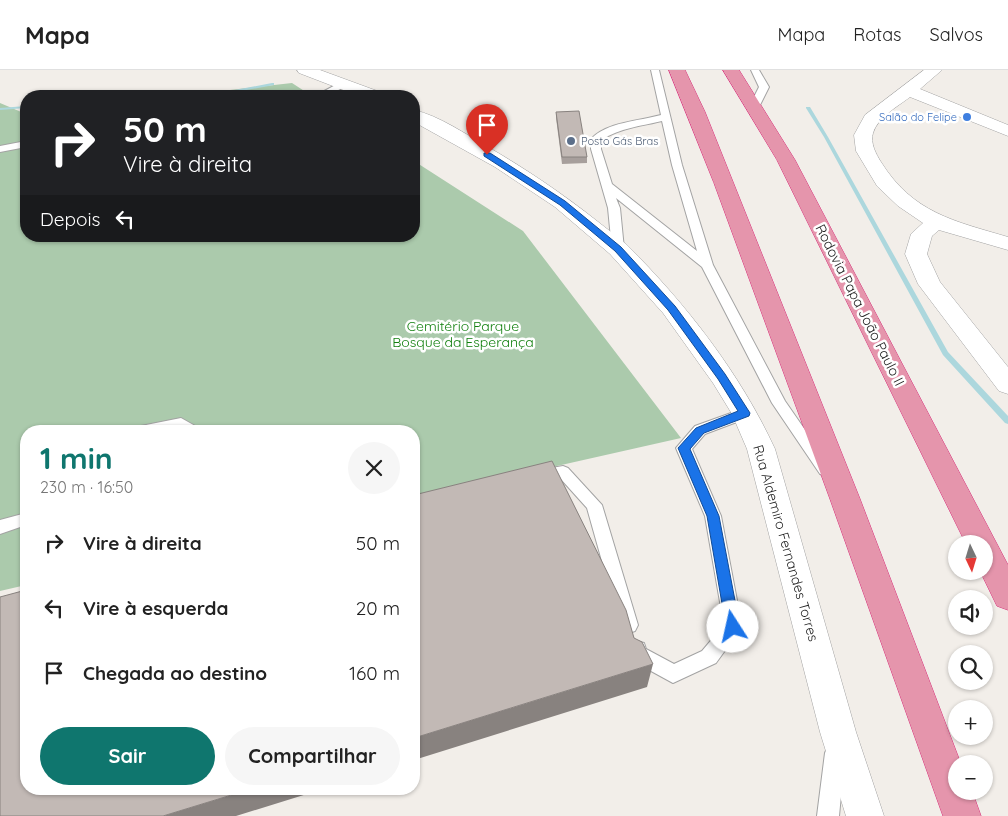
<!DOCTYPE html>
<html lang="pt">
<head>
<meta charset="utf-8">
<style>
  body { margin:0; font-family:Quicksand,sans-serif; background:#f6f6f6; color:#222; height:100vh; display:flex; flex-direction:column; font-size:19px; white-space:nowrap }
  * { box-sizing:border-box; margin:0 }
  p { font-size:16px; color:#767676 }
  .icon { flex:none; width:28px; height:28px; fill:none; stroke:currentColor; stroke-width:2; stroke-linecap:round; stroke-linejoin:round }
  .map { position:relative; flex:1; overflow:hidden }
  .side { position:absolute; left:20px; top:355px; width:400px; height:370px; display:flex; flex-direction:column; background:#fff; border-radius:20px; box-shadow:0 1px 4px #0004 }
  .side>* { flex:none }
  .banner { position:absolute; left:20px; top:20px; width:400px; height:152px; border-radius:20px; box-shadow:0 1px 4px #0004; background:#202124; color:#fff; overflow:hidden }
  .needle { width:32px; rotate:176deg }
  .tools { position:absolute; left:948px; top:465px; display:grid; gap:10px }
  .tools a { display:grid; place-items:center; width:45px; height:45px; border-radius:50%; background:#fff; box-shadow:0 1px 4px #0004; font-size:25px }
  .pin { position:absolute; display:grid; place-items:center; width:42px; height:42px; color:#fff; margin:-51px -21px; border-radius:50% 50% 50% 0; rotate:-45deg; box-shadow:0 0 5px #0007 }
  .pin .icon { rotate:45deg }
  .me { position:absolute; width:55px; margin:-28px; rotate:350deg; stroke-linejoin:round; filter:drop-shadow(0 0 4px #0008) }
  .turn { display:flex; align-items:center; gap:18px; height:105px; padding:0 20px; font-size:22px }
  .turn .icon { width:65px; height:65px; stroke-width:2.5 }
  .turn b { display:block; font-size:35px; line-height:42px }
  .then { display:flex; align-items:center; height:48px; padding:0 20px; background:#0003; gap:10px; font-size:19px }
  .round { display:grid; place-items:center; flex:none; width:52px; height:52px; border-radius:26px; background:#f6f6f6 }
  .overview { display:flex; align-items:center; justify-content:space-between; height:85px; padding:0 20px }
  h1 { font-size:30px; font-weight:800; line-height:38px; color:#0f766e }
  .button { display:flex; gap:10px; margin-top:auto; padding:10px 20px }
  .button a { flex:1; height:58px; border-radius:30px; background:#0f766e; color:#fff; font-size:20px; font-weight:800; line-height:58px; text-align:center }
  .button a+a { background:#f6f6f6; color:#222 }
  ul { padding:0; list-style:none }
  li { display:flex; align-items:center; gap:15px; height:65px; padding:0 20px }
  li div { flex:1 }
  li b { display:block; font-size:19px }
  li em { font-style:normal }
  header { display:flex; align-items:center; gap:30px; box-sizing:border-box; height:70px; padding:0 25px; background:#fff; border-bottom:1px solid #e0e0e0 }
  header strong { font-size:24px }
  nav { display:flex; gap:28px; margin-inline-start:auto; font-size:18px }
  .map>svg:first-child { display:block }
  .cemetery { fill:#abcaac }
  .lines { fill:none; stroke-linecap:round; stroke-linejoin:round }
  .stream { fill:#acd7dd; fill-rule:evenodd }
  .service-casing { stroke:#a3a3a3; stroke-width:2 }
  .minor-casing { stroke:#a3a3a3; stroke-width:1 }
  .tertiary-casing { stroke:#a3a3a3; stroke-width:1 }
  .motorway-casing { stroke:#d6307a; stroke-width:1 }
  .service { fill:#fff; fill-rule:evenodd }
  .minor { fill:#fff; fill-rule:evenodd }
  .tertiary { fill:#fff; fill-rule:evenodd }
  .motorway { fill:#e595ac; fill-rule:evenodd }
  .wall { fill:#a79f9c }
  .shaded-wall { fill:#88827f }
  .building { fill:#c2b9b5; stroke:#88827f }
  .route { fill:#1a73e8; stroke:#114b97 }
  .shop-dot { fill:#3f7fe0; stroke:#fff; stroke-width:2 }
  .service-dot { fill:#5c6f8a; stroke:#fff; stroke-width:2 }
  .labels { text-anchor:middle; stroke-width:5; stroke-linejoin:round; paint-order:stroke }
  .far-shop-label { font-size:11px; fill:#366cbe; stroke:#fff; text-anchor:end }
  .far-service-label { font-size:11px; fill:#4e5e75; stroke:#fff; text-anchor:start }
  .street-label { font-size:14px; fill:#222; stroke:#fff }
  .park-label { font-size:14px; fill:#138010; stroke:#fff }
</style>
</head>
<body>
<header>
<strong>Mapa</strong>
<nav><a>Mapa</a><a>Rotas</a><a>Salvos</a></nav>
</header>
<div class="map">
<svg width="1008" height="746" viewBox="0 0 1008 746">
  <rect width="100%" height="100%" fill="#f2eee9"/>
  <path class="cemetery" d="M292,13L312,26H178Z
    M0,33L26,44V166H414V91L523,161L681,368L414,428V361H26V515L0,521Z"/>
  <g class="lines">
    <path class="stream" d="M272,13H274V15L219,25L180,26L182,25L219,23Z
      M26,36V38L0,40V38Z
      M806,37H810L828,67L948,282L1008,346V354L1005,353L943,285L824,67L806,38Z"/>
    <g class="service-casing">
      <path id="service" d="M651,0H659L682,95L713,195L785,331L830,396L833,400L830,404L825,406L820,404L772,333L702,197L616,128L620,138L624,179L618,183L612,179L608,138L591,79V69C607,52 639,51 661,45ZM662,51L672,95L697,181L612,114L601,79V70C620,58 641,56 662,51Z
        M751,0H759L769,17L759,37L754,40L749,37L759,17Z
        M343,11L346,12V16L327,26H315Z
        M26,71V77L0,82V76Z
        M745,338L750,339L752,343L750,347L705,364L692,379L721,446L742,557L716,593L673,613L631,590L628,579L630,573L637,571L644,573L646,579L674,594L702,581L724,555L705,446L676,378L695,356Z
        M181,348L197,357L199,361H182L179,359L166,361H134L136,357Z
        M563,396L568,398L602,435L638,555L635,561L629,563L623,561L620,555L587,438L560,408L539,411L534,409L531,405L534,401Z
        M26,443V455L0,464V450Z
        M835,673L842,676L845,683L839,746H817L825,683L828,676Z"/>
    </g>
    <g class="minor-casing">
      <path id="minor" d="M924,0H942L920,19L1008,55V66L910,27C897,37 878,47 873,63C870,73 876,84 881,92C913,143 954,151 1008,167V180L939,160L932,166L927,184L940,212L1008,297V324L999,321L918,214L905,184L911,164L923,153L898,136L877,116L856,81L854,65L865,45Z"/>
    </g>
    <g class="tertiary-casing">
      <path id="tertiary" d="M297,0H320L380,22L382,26H359L299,3Z
        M414,40C440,46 465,64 488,77C526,99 563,124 597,151C607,159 618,167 627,175C686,234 740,303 775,379L856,662L884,746H846L820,662L747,379L732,344L713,313L663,243L610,184L555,137L495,97L414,52Z"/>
    </g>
    <g class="motorway-casing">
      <path id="motorway" d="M669,0H685L705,42L860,429L961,694H956V721H972L981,746H943L830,429L714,113Z
        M723,0H739L795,90L1008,495V540L997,536L980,501H984V474H966L777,90Z"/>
    </g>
    <use href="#service" class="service"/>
    <use href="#minor" class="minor"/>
    <use href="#tertiary" class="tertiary"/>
    <use href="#motorway" class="motorway"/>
  </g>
  <path class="wall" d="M556,42L587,87V93L562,94L556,48Z"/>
  <path class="shaded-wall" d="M653,594L647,617L414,690V668Z
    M251,719H323L236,746H163Z"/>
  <path class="building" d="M579,41L587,87H562L556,42Z
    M552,391L626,540L634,568L642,572L653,594L414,668V425Z
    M26,520V719H251L163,746H0V527Z"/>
  <path class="route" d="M484,83H490L565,131L621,177L675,236L725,304L750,343L749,346L704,363L690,379L719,446L740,557L738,562L733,563L728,562L726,557L707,446L678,378L696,358L738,341L718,309L668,240L615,181L560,135L484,86Z"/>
  <circle class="shop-dot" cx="967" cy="47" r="5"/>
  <circle class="service-dot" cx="571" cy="71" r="5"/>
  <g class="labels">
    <g class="far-shop-label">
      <text x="957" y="51">Salão do Felipe</text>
    </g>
    <g class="far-service-label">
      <text x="581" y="75">Posto Gás Bras</text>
    </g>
    <g class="street-label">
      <text transform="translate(860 235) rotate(63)" y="5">Rodovia Papa João Paulo II</text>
      <text transform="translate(786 473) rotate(74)" y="5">Rua Aldemiro Fernandes Torres</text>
    </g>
    <g class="park-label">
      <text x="463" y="261">Cemitério Parque<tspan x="463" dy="16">Bosque da Esperança</tspan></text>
    </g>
  </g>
</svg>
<div class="tools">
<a><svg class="needle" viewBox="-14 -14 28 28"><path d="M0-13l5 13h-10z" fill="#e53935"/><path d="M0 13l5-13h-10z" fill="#767676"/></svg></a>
<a><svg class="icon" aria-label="sound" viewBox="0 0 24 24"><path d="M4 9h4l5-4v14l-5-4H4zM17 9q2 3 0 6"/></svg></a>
<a><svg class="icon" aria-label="search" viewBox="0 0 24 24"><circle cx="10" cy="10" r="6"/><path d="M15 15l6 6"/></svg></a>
<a>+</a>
<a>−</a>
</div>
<div class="pin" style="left:487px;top:85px;background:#d93025"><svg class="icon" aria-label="arrive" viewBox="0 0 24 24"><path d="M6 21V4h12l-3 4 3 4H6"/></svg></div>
<svg class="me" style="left:733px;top:557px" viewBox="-20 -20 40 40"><circle r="19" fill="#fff"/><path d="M0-13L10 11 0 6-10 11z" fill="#1a73e8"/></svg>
<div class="banner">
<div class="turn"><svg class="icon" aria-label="right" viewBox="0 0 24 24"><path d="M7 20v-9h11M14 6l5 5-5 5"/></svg><div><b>50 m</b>Vire à direita</div></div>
<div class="then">Depois<svg class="icon" aria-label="left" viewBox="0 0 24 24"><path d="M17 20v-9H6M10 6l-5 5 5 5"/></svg></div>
</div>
<section class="side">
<div class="overview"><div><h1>1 min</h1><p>230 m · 16:50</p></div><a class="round"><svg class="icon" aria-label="close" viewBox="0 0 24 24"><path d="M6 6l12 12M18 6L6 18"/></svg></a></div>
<ul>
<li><svg class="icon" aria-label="right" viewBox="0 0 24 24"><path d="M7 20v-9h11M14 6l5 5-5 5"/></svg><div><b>Vire à direita</b></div><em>50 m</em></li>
<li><svg class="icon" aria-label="left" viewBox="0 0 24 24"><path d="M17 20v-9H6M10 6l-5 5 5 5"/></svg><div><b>Vire à esquerda</b></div><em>20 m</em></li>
<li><svg class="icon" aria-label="arrive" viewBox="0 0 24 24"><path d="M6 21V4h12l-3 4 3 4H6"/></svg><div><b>Chegada ao destino</b></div><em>160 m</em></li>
</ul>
<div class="button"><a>Sair</a><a>Compartilhar</a></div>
</section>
</div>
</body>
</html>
